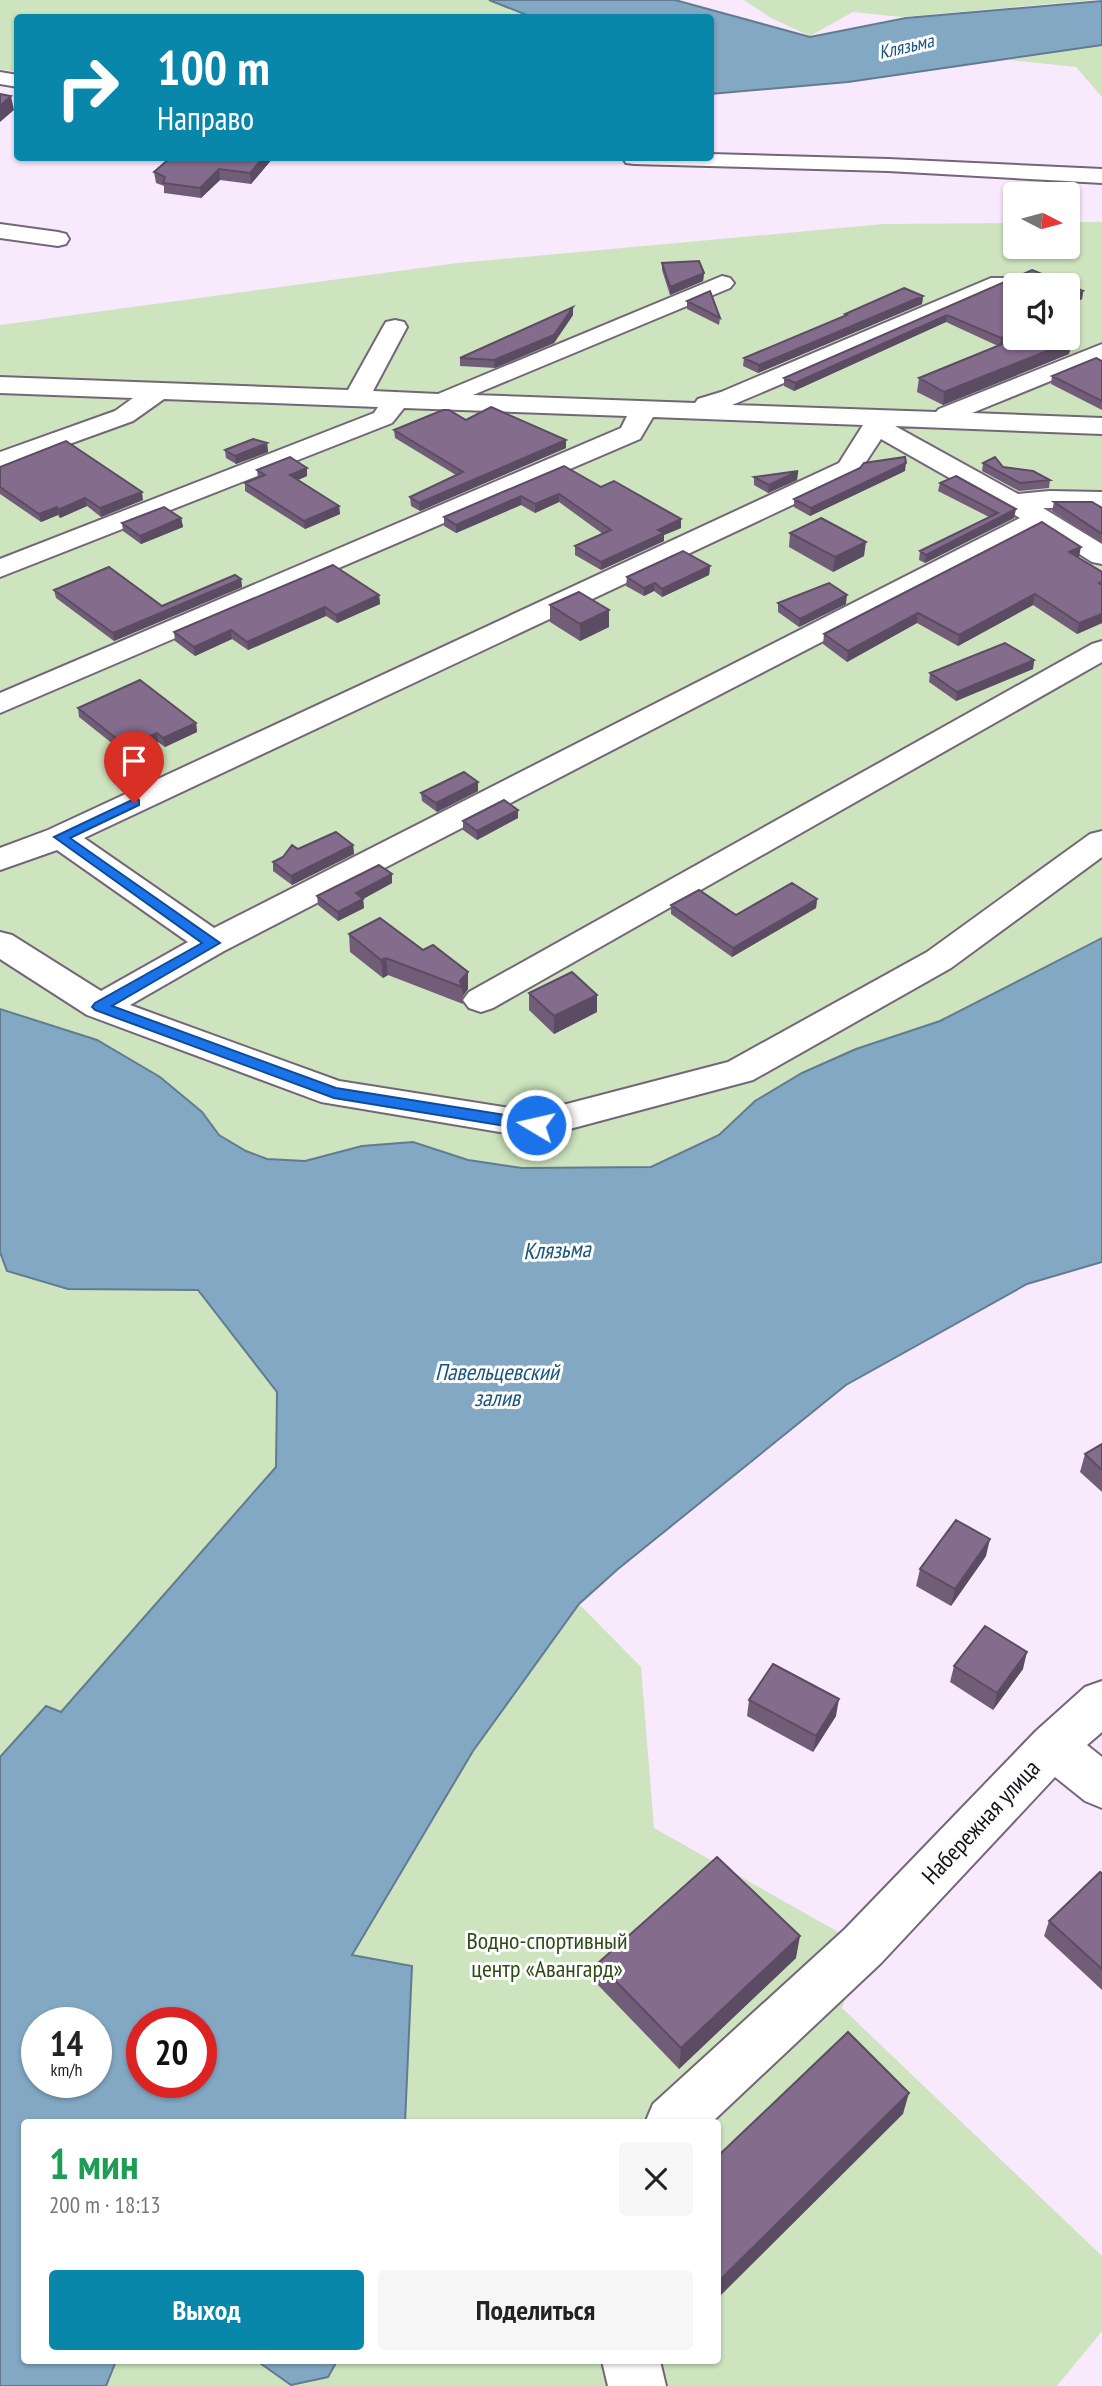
<!DOCTYPE html>
<html lang="ru">
<head>
<meta charset="utf-8">
<style>
  body { margin:0; font-family:"PT Sans Narrow",sans-serif; background:#f6f6f6; color:#222; height:100vh; display:flex; flex-direction:column; font-size:26px; white-space:nowrap }
  * { box-sizing:border-box; margin:0 }
  p { font-size:23px; color:#767676 }
  .icon { flex:none; width:38px; height:38px; fill:none; stroke:currentColor; stroke-width:2; stroke-linecap:round; stroke-linejoin:round }
  .map { position:relative; flex:1; overflow:hidden }
  .details { position:absolute; left:21px; top:2119px; width:700px; height:245px; display:flex; flex-direction:column; background:#fff; border-radius:7px; box-shadow:0 2px 5px #0004 }
  .details>* { flex:none }
  .guide { position:absolute; left:14px; top:14px; width:700px; height:147px; border-radius:7px; box-shadow:0 2px 5px #0004; background:#0987aa; color:#fff; overflow:hidden }
  .needle { width:46px; rotate:96deg }
  .fabs { position:absolute; left:1003px; top:182px; display:grid; gap:14px }
  .fabs a { display:grid; place-items:center; width:77px; height:77px; border-radius:7px; background:#fff; box-shadow:0 2px 5px #0004; font-size:35px }
  .speed { position:absolute; left:21px; top:2007px; display:flex; gap:14px; font-size:35px; font-weight:700; text-align:center }
  .speed>* { display:grid; place-content:center; width:91px; height:91px; border-radius:50%; background:#fff; box-shadow:0 2px 5px #0004; line-height:1 }
  .speed small { font-size:18px; font-weight:400 }
  .speed .limit { border:10px solid #d22; background:#fff; color:#111 }
  .pin { position:absolute; display:grid; place-items:center; width:60px; height:60px; color:#fff; margin:-72px -30px; border-radius:50% 50% 50% 0; rotate:-45deg; box-shadow:0 0 7px #0007 }
  .pin .icon { rotate:45deg }
  .me { position:absolute; width:77px; margin:-38px; rotate:279deg; stroke-linejoin:round; filter:drop-shadow(0 0 5px #0008) }
  .turn { display:flex; align-items:center; gap:24px; height:147px; padding:0 28px; font-size:32px }
  .turn .icon { width:91px; height:91px; stroke-width:2.5 }
  .turn b { display:block; font-size:49px; line-height:60px }
  .round { display:grid; place-items:center; flex:none; width:74px; height:74px; border-radius:7px; background:#f6f6f6 }
  .overview { display:flex; align-items:center; justify-content:space-between; height:119px; padding:0 28px }
  h1 { font-size:42px; font-weight:800; line-height:52px; color:#1e9e55 }
  .action { display:flex; gap:14px; margin-top:auto; padding:14px 28px }
  .action a { flex:1; height:80px; border-radius:7px; background:#0987aa; color:#fff; font-size:28px; font-weight:800; line-height:80px; text-align:center }
  .action a+a { background:#f6f6f6; color:#222 }
  .map>svg:first-child { display:block }
  .green { fill:#cde4be; fill-rule:evenodd }
  .water { fill:#83a8c4; stroke:#627b90; stroke-width:2; fill-rule:evenodd }
  .lines { fill:none; stroke-linecap:round; stroke-linejoin:round }
  .minor-casing { stroke:#736678; stroke-width:4 }
  .minor { fill:#fff; fill-rule:evenodd }
  .wall { fill:#725d79 }
  .shaded-wall { fill:#5c4c63 }
  .building { fill:#846c8d; stroke:#5c4c63; stroke-width:2 }
  .route { fill:#1a73e8; stroke:#114b97; stroke-width:2 }
  .labels { text-anchor:middle; stroke-width:6; stroke-linejoin:round; paint-order:stroke }
  .far-water-label { font-size:19px; font-style:italic; fill:#19557c; stroke:#fcfcfc }
  .water-label { font-size:23px; font-style:italic; fill:#19557c; stroke:#fcfcfc }
  .near-street-label { font-size:24px; fill:#161118; stroke:#fcfcfc }
  .near-park-label { font-size:24px; fill:#2e4b15; stroke:#fcfcfc }
</style>
</head>
<body>
<div class="map">
<svg width="1102" height="2386" viewBox="0 0 1102 2386">
  <rect width="100%" height="100%" fill="#f8e9fd"/>
  <path class="green" d="M0,0H489L532,17L18,18L17,72L0,69Z
    M744,0H1094L901,17L853,12L810,36L771,18Z
    M1102,45V97L1076,67L1008,60Z
    M1068,222H1102V938L940,1021L856,1049L755,1101L719,1135L651,1167L522,1168L468,1160L413,1142L362,1146L305,1161L268,1159L246,1151L219,1135L202,1112L160,1077L97,1040L0,1009V325L458,263L884,224L1015,223V247H1068ZM1015,285H1068V338H1015Z
    M0,1252L7,1271L68,1289L198,1290L277,1392L276,1467L61,1713L46,1706L0,1757Z
    M579,1604L641,1667L654,1828L863,1946L842,2008L1102,2256V2331L1057,2386H106L116,2361H718V2123H252L473,1751Z"/>
  <path class="water" d="M489,0H675L810,37L906,18L1102,1V45L848,82L711,94L710,18L532,17Z
    M1102,938V1262L1027,1284L846,1385L618,1569L579,1604L473,1751L352,1955L412,1966L405,2123H24V2361H116L106,2386H0V1757L46,1706L61,1712L276,1467L277,1392L198,1290L68,1289L7,1271L0,1252V1009L97,1040L160,1077L202,1112L219,1135L246,1151L267,1159L305,1161L362,1146L413,1142L468,1160L522,1168L651,1167L719,1135L755,1101L802,1073L856,1049L940,1021ZM37,2023H96V2082H37ZM142,2023H201V2082H142Z
    M257,2361H337L328,2377L291,2385Z"/>
  <g class="lines">
    <g class="minor-casing">
      <path id="minor" d="M0,72L18,75V87L0,84Z
        M710,154L888,159L1102,169V183L888,171L634,164L626,163L623,158H710Z
        M0,224L58,232L66,234L69,239L66,244L58,246L0,238Z
        M722,276L730,278L734,283L730,288L473,395L695,403L698,399L721,392L991,278H1007L1011,283L1007,288L732,405L936,412L939,409L1102,344V360L972,413L1102,418V434L895,426L1018,494L1049,491L1102,492V508H1043L1102,544V564L1092,562L1040,529L224,951L130,1005L339,1081L536,1112L728,1062L927,952L1090,834L1102,831V857L951,968L753,1080L536,1138L321,1102L87,1015L0,959V932L12,935L101,991L188,942L57,850L0,870V848L48,830L839,463L863,425L653,417L640,439L0,713V693L621,428L627,416L404,408L392,423L0,577V559L374,413L378,407L164,399L133,421L0,469V452L115,411L133,398L0,393V377L348,390L383,327L386,322L395,320L404,322L407,327L373,391L438,394ZM881,439L1020,518L214,928L84,838L858,474Z
        M1102,641V662L493,1008L481,1012L469,1008L463,1000L469,992L1092,644Z
        M1102,1681V1732L1087,1745L1102,1757V1808L1085,1801L1055,1777L881,1963L711,2123H645L653,2104L845,1929L1036,1731L1085,1687Z
        M602,2361H660L666,2386H608Z"/>
    </g>
    <use href="#minor" class="minor"/>
  </g>
  <path class="wall" d="M170,158H273L251,184L220,180L201,198L164,193V186L156,183L154,172Z
    M662,263L704,273L703,281L670,295L662,270Z
    M1032,270L1083,291L1082,299L1068,307V285H1015V337L1007,342L1017,338H1064L1072,341L1069,354L943,405L917,392L919,378L998,346L946,322L794,391L784,386V378Z
    M923,296L922,304L758,373L743,366L744,358L845,316V314Z
    M687,301L720,318L719,325L687,309Z
    M573,315L554,343L495,368L460,366V358Z
    M1102,361V410L1051,384L1052,376Z
    M466,420L566,440V448L420,511L411,506L410,497L456,475L395,438L394,430Z
    M267,443L268,452L236,464L226,458L225,450Z
    M983,463L1003,467L1050,480L1049,488L1019,491L982,471Z
    M564,466L601,487L681,528L664,535V541L601,570L575,555V546L603,534L559,502L535,513L521,505L456,533L444,526V517Z
    M0,467L143,500L101,517L87,506L60,518L58,515L41,522L0,494Z
    M307,468V476L298,480L339,506L340,514L305,529L245,491V483L258,478L257,470Z
    M798,471L797,480L768,493L754,485V477Z
    M905,471L810,516L794,507V499Z
    M940,483L1014,518L925,563L919,560L920,551L989,517L938,491Z
    M1054,502L1102,508V543L1052,511Z
    M181,518L183,527L141,544L123,531L122,523Z
    M790,533L864,556L833,572L789,547Z
    M1079,557L1078,558L1102,572V623L1077,634L1033,605L958,646L917,623L847,662L823,644L824,634Z
    M710,566L709,575L662,597L654,591L644,596L626,586L627,577Z
    M241,579L242,587L114,641L56,598L54,590L162,606Z
    M379,595L380,604L337,623L326,616L248,650L232,639L195,656L175,641L174,632Z
    M778,603L846,604L799,627L778,612Z
    M550,605L609,610V627L580,641L550,622Z
    M1034,660L1033,669L956,701L929,682L930,673Z
    M78,708L196,723L197,732L165,747L158,742L128,756L79,717Z
    M478,782V791L437,812L422,801L421,793Z
    M518,810V818L477,840L463,830V821Z
    M353,845L354,854L292,885L273,871V862L298,849Z
    M392,874V883L363,899L364,908L338,921L318,905L317,896Z
    M817,899L816,908L732,957L671,914V905L736,915Z
    M349,934L468,989L463,996V1004L388,975L383,978L350,952Z
    M529,993L597,1012L554,1034L529,1010Z
    M1102,1444V1492L1080,1472L1085,1454Z
    M986,1556L951,1606L916,1586L920,1569Z
    M954,1666L1023,1669L993,1710L950,1682Z
    M749,1700L836,1716L813,1752L747,1716Z
    M1102,1873V1990L1044,1936L1049,1921Z
    M796,1958L679,2069L598,1985V1963Z"/>
  <path class="shaded-wall" d="M11,96L14,110L0,122V106Z
    M263,158H273L251,184L250,173Z
    M219,169L220,180L201,198L200,188Z
    M704,273L703,281L670,295V287Z
    M1083,291L1082,299L1068,307V300Z
    M923,296L922,304L758,373L759,365Z
    M573,307V315L554,343L495,368L494,360Z
    M947,315L946,322L794,391L795,383Z
    M1015,330V337L999,346L1001,338Z
    M1072,341L1069,354L943,405L944,392Z
    M566,440V448L420,511L419,503Z
    M267,443L268,452L236,464L235,456Z
    M906,463L905,471L810,516L811,508Z
    M307,468V476L291,483L290,475Z
    M798,471L797,480L768,493L769,485Z
    M142,492L143,500L101,517L100,508Z
    M559,494V502L535,513V504Z
    M521,496V505L456,533V525Z
    M85,498L87,506L60,518L58,510Z
    M339,506L340,514L305,529L304,521Z
    M57,507L58,515L41,522L39,514Z
    M1016,509L1014,518L925,563L926,555Z
    M181,518L183,527L141,544L140,536Z
    M681,519V528L664,535V541L601,570V562L658,530Z
    M866,542L864,556L833,572L835,557Z
    M1081,547L1079,557L1067,563L1069,552Z
    M710,566L709,575L662,597V589Z
    M241,579L242,587L114,641L113,633Z
    M655,583L654,591L644,596V588Z
    M1035,594L1033,605L958,646L959,635Z
    M379,595L380,604L337,623L336,615Z
    M847,595L846,604L799,627L800,619Z
    M325,607L326,616L248,650L247,642Z
    M609,610V627L580,641V624Z
    M918,613L917,623L847,662L848,651Z
    M1102,614V623L1077,634L1079,623Z
    M231,630L232,639L195,656L194,647Z
    M1034,660L1033,669L956,701L957,692Z
    M196,723L197,732L165,747L163,738Z
    M157,733L158,742L128,756L127,747Z
    M478,782V791L437,812L436,803Z
    M518,810V818L477,840V831Z
    M353,845L354,854L292,885L291,876Z
    M392,874V883L363,899L364,908L338,921V912L356,893Z
    M817,899L816,908L732,957L733,948Z
    M386,958L388,975L383,978L381,960Z
    M468,972V989L463,996L462,987L460,981Z
    M597,995V1012L554,1034V1016Z
    M990,1539L986,1556L951,1606L955,1589Z
    M1027,1652L1023,1669L993,1710L997,1693Z
    M839,1699L836,1716L813,1752L816,1736Z
    M800,1936L796,1958L679,2069L681,2048Z
    M909,2093L903,2114L718,2298V2282Z"/>
  <path class="building" d="M0,94L11,96L0,106Z
    M170,158H263L250,173L219,169L200,188L163,183L165,177L154,172Z
    M699,261L704,273L670,287L662,263Z
    M1032,270L1083,291L1068,300V285H1015V330L1001,338L947,315L795,383L784,378Z
    M904,288L923,296L759,365L744,358L847,315L845,314Z
    M710,291L720,318L687,301Z
    M573,307L554,335L494,360L460,358Z
    M1017,338H1064L1072,341L944,392L919,378Z
    M1096,358L1102,361V401L1052,376Z
    M491,407L566,440L419,503L410,497L463,472L394,430L443,410H449L466,420Z
    M253,439L267,443L235,456L225,450Z
    M66,441L142,492L100,508L85,498L58,510L57,507L39,514L0,487V467Z
    M290,457L307,468L290,475L339,506L304,521L245,483L265,475L257,470Z
    M905,457L906,463L811,508L794,499L860,468L864,463Z
    M995,457L1003,467L1033,471L1050,480L1020,483L983,463Z
    M564,466L601,487L614,481L681,519L658,530L664,533L601,562L575,546L611,530L559,494L535,504L521,496L456,525L444,517Z
    M798,471L769,485L754,477Z
    M956,476L1016,509L926,555L920,551L998,513L940,483Z
    M1054,502H1092L1102,508V534Z
    M164,507L181,518L140,536L122,523Z
    M821,518L866,542L835,557L790,533Z
    M1042,522L1081,547L1069,552L1102,572V582L1099,583L1102,585V614L1079,623L1035,594L959,635L918,613L848,651L824,634Z
    M683,551L710,566L662,589L655,583L644,588L627,577Z
    M333,565L379,595L336,615L325,607L247,642L231,630L194,647L174,632Z
    M109,567L162,606L235,575L241,579L113,633L54,590Z
    M829,583L847,595L800,619L778,603Z
    M579,592L609,610L580,624L550,605Z
    M1005,643L1034,660L957,692L930,673Z
    M140,680L196,723L163,738L157,733L127,747L78,708Z
    M464,772L478,782L436,803L421,793Z
    M504,800L518,810L477,831L463,821Z
    M336,832L353,845L291,876L273,862L283,857L292,845L298,849Z
    M379,865L392,874L356,893L363,899L338,912L317,896Z
    M792,883L817,899L733,948L671,905L699,890L736,915Z
    M380,918L423,950L433,945L468,972L460,981L462,987L386,958L381,960L349,934Z
    M572,972L597,995L554,1016L529,993Z
    M1102,1444V1470L1085,1454Z
    M956,1520L990,1539L955,1589L920,1569Z
    M985,1626L1027,1652L997,1693L954,1666Z
    M773,1664L839,1699L816,1736L749,1700Z
    M717,1857L800,1936L681,2048L598,1963Z
    M1100,1872L1102,1873V1969L1049,1921Z
    M848,2032L909,2093L718,2282V2156Z"/>
  <path class="route" d="M134,799L139,800V805L70,838L220,943L112,1006L336,1088L536,1120L544,1125L542,1129L536,1131L334,1098L95,1010L92,1007L95,1003L202,943L54,837Z"/>
  <g class="labels">
    <g class="far-water-label">
      <text transform="translate(906 46) rotate(-13)" y="7">Клязьма</text>
    </g>
    <g class="water-label">
      <text transform="translate(557 1250) rotate(-2)" y="8">Клязьма</text>
      <text x="497" y="1380">Павельцевский<tspan x="497" dy="26">залив</tspan></text>
    </g>
    <g class="near-street-label">
      <text transform="translate(981 1822) rotate(-47)" y="8">Набережная улица</text>
    </g>
    <g class="near-park-label">
      <text x="547" y="1949">Водно-спортивный<tspan x="547" dy="28">центр «Авангард»</tspan></text>
    </g>
  </g>
</svg>
<div class="fabs">
<a><svg class="needle" viewBox="-14 -14 28 28"><path d="M0-13l5 13h-10z" fill="#e53935"/><path d="M0 13l5-13h-10z" fill="#767676"/></svg></a>
<a><svg class="icon" aria-label="sound" viewBox="0 0 24 24"><path d="M4 9h4l5-4v14l-5-4H4zM17 9q2 3 0 6"/></svg></a>
</div>
<div class="speed"><div>14<small>km/h</small></div><div class="limit">20</div></div>
<div class="pin" style="left:134px;top:803px;background:#d93025"><svg class="icon" aria-label="arrive" viewBox="0 0 24 24"><path d="M6 21V4h12l-3 4 3 4H6"/></svg></div>
<svg class="me" style="left:536px;top:1125px" viewBox="-20 -20 40 40"><circle r="17" fill="#1a73e8" stroke="#fff" stroke-width="3"/><path d="M0-11L8 9 0 5-8 9z" fill="#fff"/></svg>
<div class="guide">
<div class="turn"><svg class="icon" aria-label="right" viewBox="0 0 24 24"><path d="M7 20v-9h11M14 6l5 5-5 5"/></svg><div><b>100 m</b>Направо</div></div>
</div>
<section class="details">
<div class="overview"><div><h1>1 мин</h1><p>200 m · 18:13</p></div><a class="round"><svg class="icon" aria-label="close" viewBox="0 0 24 24"><path d="M6 6l12 12M18 6L6 18"/></svg></a></div>
<div class="action"><a>Выход</a><a>Поделиться</a></div>
</section>
</div>
</body>
</html>
